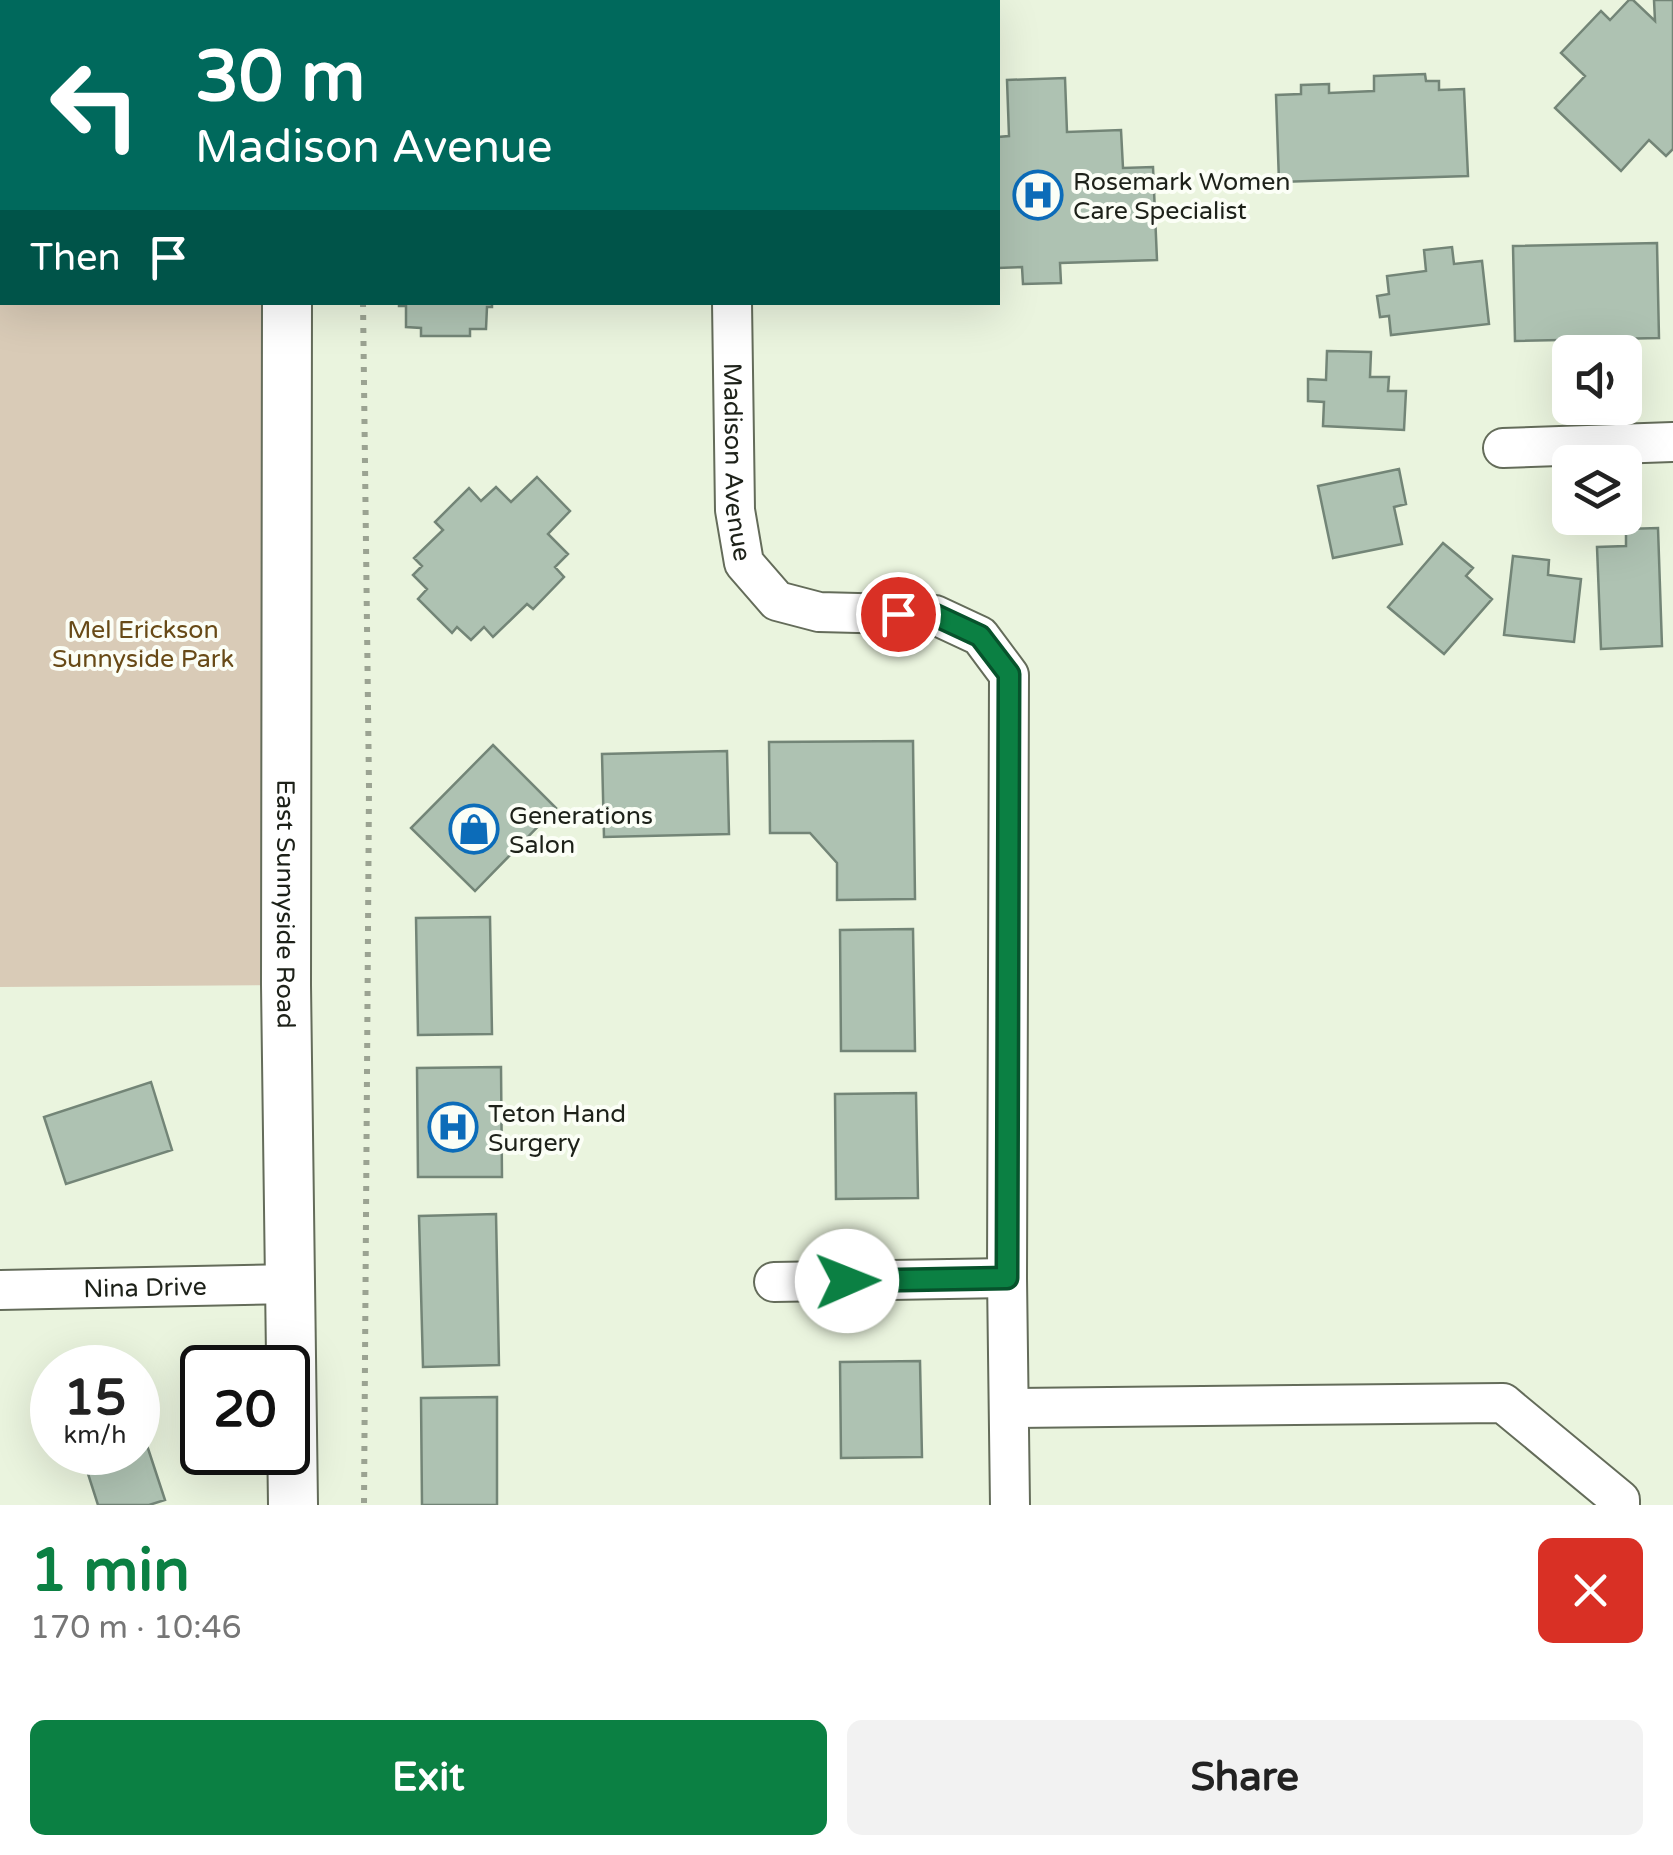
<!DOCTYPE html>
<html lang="en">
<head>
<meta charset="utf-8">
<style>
  body { margin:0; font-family:"Varela Round",sans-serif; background:#f2f2f2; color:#222; height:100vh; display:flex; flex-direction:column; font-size:38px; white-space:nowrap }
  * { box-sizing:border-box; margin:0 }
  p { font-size:32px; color:#767676 }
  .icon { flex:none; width:55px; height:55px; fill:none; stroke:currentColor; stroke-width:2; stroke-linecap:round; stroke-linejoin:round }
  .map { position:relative; height:1505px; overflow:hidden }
  .details { display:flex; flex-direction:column; background:#fff; flex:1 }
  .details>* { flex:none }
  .banner { position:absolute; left:0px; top:0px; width:1000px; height:305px; box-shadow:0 10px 40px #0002; background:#00695c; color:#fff; overflow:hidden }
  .fabs { position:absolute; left:1552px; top:335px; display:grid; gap:20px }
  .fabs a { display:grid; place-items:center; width:90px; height:90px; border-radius:15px; background:#fff; box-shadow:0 10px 40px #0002; font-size:50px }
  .speed { position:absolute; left:30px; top:1345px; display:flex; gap:20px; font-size:50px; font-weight:700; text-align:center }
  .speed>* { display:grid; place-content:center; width:130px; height:130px; border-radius:50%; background:#fff; box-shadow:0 10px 40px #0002; line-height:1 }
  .speed small { font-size:25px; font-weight:400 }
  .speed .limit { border:5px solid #111; border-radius:15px; background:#fff; color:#111 }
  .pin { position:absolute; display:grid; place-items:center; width:85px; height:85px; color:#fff; margin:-42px; border:5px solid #fff; border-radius:50%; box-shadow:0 2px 10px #0007 }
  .me { position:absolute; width:110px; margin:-55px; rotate:89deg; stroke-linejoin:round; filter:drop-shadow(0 0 8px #0008) }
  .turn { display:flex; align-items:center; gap:35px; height:210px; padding:0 30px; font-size:45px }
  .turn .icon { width:130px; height:130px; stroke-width:2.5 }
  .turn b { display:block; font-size:70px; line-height:85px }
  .then { display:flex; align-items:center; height:95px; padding:0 30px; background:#0003; gap:20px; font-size:38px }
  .round { display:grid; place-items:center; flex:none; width:105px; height:105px; border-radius:15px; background:#f2f2f2 }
  .headline { display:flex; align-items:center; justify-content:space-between; height:170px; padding:0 30px }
  h1 { font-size:60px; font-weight:700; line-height:75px; color:#0b8043 }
  .primary-button { display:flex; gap:20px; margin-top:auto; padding:20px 30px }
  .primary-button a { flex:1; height:115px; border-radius:15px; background:#0b8043; color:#fff; font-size:40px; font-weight:700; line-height:115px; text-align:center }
  .primary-button a+a { background:#f2f2f2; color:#222 }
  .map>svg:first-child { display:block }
  .green { fill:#d9cbb7 }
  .building { fill:#aec2b2; stroke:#738577; stroke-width:2.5 }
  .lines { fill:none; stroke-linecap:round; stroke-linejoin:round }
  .minor-casing { stroke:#646c5a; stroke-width:42 }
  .major-casing { stroke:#646c5a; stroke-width:52 }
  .path { stroke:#9ba392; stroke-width:6; stroke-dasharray:5 8; stroke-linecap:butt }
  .minor { stroke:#fff; stroke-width:38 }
  .major { stroke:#fff; stroke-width:48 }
  .route-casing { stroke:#07532c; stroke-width:25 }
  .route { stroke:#0b8043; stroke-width:18 }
  .labels { text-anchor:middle; stroke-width:8; stroke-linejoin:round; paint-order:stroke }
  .poi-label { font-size:25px; fill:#1d2119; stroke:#fbfef6; text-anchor:start }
  .street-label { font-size:25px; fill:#1d2119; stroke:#fbfef6 }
  .park-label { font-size:25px; fill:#684a17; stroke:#fbfef6 }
</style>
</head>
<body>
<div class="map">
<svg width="1673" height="1505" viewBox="0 0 1673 1505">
  <rect width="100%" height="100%" fill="#eaf4de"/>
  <path class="green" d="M0,0H283V2H2V302L284,303L286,985L0,987Z"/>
  <path class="building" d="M1629,0H1633L1655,21L1654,0H1673V149L1666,156L1649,140L1621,171L1555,108L1585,76L1561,53L1601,11L1610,20Z
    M1425,74L1426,81H1439V90L1464,89L1468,176L1279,182L1276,95L1301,94V85L1329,84V93L1374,91V76Z
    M1065,78L1067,132L1121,130L1123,168L1153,167L1157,260L1060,263L1061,283L1023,284L1022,267L998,268V137L1009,136L1007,80Z
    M1657,243L1659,338L1515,341L1513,246Z
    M1452,247L1454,264L1482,261L1489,324L1391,335L1389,316L1380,317L1377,296L1389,294L1387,276L1426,271L1424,250Z
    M399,302H492V307H487L486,329H470V336H421V328L406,327V306H399Z
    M1327,351L1371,352L1370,377H1389L1388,391H1406L1404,430L1323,426L1324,402L1308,401V379L1326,380Z
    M1399,469L1406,504L1394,507L1402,544L1333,558L1318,486Z
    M537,477L570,511L548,534L568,554L555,567L564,577L533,609L527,604L493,637L484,627L471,640L457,627L452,633L418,599L427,589L413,575L422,566L414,558L443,530L435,522L469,488L481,501L496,487L511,502Z
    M1658,528L1662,646L1601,649L1597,547L1626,546V529Z
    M1443,543L1473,568L1466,576L1492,599L1444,654L1388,607Z
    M1513,556L1549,560L1548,575L1581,579L1574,642L1504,635Z
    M913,741L915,899L837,900V863L810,833H770L769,742Z
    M493,745L556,808L475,891L411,828Z
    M727,751L729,834L604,837L602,754Z
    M490,917L492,1034L418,1035L416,918Z
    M913,929L915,1051H841L840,930Z
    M501,1067L502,1177H418L417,1068Z
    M151,1082L172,1150L66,1184L44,1117Z
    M916,1093L918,1198L836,1199L835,1094Z
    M496,1214L499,1365L423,1367L419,1216Z
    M920,1361L922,1457L841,1458L840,1362Z
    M497,1397V1505H422L421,1398Z
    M138,1418L165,1500L149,1505H98L81,1452H138Z"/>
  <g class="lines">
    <g class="minor-casing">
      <g id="minor">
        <path d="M729,0V2"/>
        <path id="s1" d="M732,302L735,510L744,563L777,601L819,612L935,615L980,636L1009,675L1007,1278L1010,1505"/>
        <path d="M1503,448L1673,442"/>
        <path d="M774,1282L1007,1278"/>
        <path id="s2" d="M0,1290L292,1284"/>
        <path d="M1009,1408L1503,1403L1620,1500V1505"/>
      </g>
    </g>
    <g class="major-casing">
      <g id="major">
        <path d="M287,2V0"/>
        <path id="s3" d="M287,302L286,985L293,1505"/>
      </g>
    </g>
    <path class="path" d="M359,0V2
      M363,302L369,787L364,1505"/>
    <use href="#minor" class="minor"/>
    <use href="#major" class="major"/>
  </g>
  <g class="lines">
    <g class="route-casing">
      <path id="route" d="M847,1281L1007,1278L1009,674L980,636L935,615L898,614"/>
    </g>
    <use href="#route" class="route"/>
  </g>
  <defs>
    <g id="hospital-ring" transform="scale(2.5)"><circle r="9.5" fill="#fbfef6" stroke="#0c6cb9" stroke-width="1.5"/><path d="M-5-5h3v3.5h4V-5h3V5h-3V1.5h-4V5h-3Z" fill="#0c6cb9"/></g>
    <g id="shop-ring" transform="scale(2.5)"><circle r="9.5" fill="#fbfef6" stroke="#0c6cb9" stroke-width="1.5"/><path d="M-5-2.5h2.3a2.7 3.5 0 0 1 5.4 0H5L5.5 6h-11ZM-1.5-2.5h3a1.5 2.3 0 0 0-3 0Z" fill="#0c6cb9"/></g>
  </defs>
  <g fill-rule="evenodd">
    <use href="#hospital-ring" x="1038" y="195"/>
    <use href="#shop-ring" x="474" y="829"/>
    <use href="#hospital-ring" x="453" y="1127"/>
  </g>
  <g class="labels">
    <g class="poi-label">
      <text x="1073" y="190">Rosemark Women<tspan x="1073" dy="29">Care Specialist</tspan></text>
      <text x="509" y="824">Generations<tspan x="509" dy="29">Salon</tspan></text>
      <text x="488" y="1122">Teton Hand<tspan x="488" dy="29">Surgery</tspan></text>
    </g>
    <g class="street-label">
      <text dy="9" stroke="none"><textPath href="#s1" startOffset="160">Madison Avenue</textPath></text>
      <text dy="9" stroke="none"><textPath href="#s3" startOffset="602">East Sunnyside Road</textPath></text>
      <text dy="9" stroke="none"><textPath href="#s2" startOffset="145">Nina Drive</textPath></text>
    </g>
    <g class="park-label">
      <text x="143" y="638">Mel Erickson<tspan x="143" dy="29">Sunnyside Park</tspan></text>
    </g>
  </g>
</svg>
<div class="fabs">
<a><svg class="icon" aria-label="sound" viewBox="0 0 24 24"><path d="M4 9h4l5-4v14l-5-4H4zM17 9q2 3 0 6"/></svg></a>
<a><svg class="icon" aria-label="layers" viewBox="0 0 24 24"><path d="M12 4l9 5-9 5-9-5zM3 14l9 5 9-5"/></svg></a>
</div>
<div class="speed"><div>15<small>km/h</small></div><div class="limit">20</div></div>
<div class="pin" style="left:898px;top:614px;background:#d93025"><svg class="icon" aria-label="arrive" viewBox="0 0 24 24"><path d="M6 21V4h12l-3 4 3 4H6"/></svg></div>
<svg class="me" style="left:847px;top:1281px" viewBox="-20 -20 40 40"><circle r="19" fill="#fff"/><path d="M0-13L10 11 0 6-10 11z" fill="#0b8043"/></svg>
<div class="banner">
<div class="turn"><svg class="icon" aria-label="left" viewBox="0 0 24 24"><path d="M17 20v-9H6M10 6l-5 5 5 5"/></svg><div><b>30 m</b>Madison Avenue</div></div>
<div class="then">Then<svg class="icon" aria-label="arrive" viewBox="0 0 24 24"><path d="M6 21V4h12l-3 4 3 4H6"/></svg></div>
</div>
</div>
<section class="details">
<div class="headline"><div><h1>1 min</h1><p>170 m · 10:46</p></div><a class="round" style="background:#d93025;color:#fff"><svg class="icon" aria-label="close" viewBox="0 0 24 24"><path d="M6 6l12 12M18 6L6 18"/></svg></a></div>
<div class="primary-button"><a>Exit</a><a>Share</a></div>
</section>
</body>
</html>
